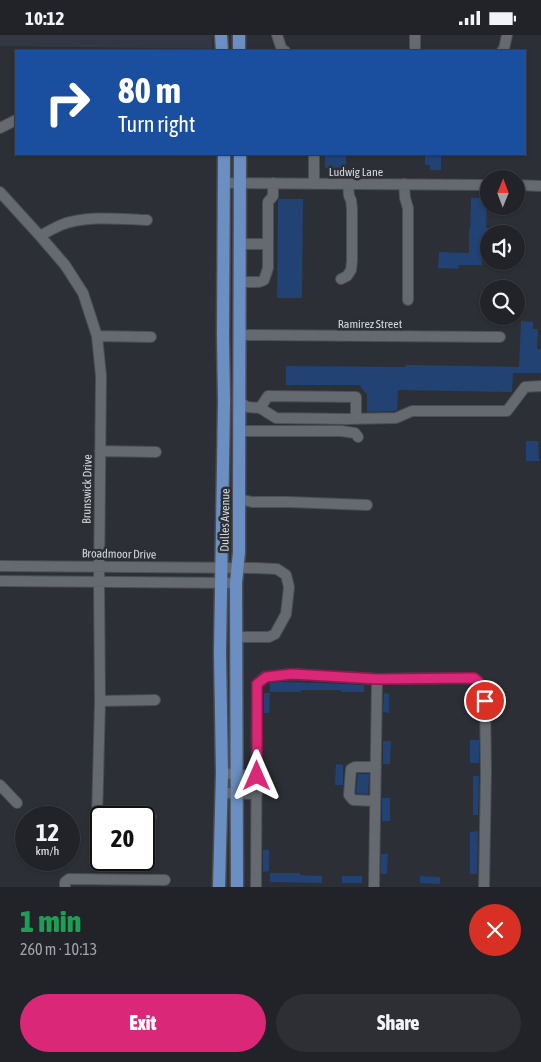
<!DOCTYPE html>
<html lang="en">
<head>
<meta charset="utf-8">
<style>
  body { margin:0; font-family:"Asap Condensed",sans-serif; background:#2d2f34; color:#f1f3f6; height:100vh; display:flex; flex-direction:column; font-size:19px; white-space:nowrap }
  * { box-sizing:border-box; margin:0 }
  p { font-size:16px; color:#a2a4a8 }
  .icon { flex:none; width:28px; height:28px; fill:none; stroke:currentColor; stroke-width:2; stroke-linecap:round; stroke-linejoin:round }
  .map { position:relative; height:852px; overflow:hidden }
  .panel { display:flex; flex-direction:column; background:#212328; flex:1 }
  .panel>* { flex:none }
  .guide { position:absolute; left:15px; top:15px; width:511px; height:105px; border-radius:0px; box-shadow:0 1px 4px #0004,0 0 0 1px #3e4045; background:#1a4fa0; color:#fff; overflow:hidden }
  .needle { width:32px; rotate:1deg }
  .fabs { position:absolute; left:480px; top:135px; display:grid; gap:10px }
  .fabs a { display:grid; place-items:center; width:45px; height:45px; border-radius:50%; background:#212328; box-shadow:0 1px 4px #0004,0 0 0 1px #3e4045; font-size:25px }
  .speed { position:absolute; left:15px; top:771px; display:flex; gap:10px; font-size:25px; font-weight:700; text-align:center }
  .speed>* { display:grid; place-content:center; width:65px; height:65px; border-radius:50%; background:#212328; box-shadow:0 1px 4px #0004,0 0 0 1px #3e4045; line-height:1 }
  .speed small { font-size:12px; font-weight:400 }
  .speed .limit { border:2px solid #111; border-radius:8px; background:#fff; color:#111 }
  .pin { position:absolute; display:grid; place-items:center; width:42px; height:42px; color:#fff; margin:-21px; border:2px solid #fff; border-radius:50%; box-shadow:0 1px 5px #0007 }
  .me { position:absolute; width:55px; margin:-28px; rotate:0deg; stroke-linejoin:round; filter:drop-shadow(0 0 4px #0008) }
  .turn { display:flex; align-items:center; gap:18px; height:105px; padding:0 20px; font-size:22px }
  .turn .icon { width:65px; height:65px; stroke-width:2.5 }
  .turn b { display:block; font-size:35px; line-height:42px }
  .round { display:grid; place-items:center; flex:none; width:52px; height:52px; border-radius:26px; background:#2d2f34 }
  .summary { display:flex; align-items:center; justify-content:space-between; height:85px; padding:0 20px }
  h1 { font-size:30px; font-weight:800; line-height:38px; color:#1e9e55 }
  .cta { display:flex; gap:10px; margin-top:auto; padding:10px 20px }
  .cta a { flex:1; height:58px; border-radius:30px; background:#db2777; color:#fff; font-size:20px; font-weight:800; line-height:58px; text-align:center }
  .cta a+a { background:#2d2f34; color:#f1f3f6 }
  .status { display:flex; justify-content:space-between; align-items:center; height:35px; padding:0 25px; background:#212328; direction:ltr }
  .status svg { height:14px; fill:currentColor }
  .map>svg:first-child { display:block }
  .built { fill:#313843 }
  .building { fill:#224273 }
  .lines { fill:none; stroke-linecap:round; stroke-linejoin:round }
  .minor-casing { stroke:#4a4d52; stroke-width:12 }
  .major-casing { stroke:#4a4d52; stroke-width:15 }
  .minor { stroke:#656a70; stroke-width:10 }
  .major { stroke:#6b8fc3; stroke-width:12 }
  .route-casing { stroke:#8e194d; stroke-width:12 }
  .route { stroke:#db2777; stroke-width:9 }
  .labels { text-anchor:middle; stroke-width:5; stroke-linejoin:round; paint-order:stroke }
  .street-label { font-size:12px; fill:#d4d7da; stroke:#2c2f35 }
</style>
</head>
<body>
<div class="status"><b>10:12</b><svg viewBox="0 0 49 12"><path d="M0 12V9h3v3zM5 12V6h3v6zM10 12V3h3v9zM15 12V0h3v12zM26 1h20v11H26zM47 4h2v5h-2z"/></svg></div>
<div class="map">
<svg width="541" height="852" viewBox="0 0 541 852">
  <rect width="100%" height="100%" fill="#2c2f35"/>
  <path class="built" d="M0,0H212V14L0,11Z"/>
  <path class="building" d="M325,119H346V133H325Z
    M425,120H441V135H430V130H425Z
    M471,163H487L486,193H489V201H481L482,230H459L458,234L438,233L439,217L469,218V194H470Z
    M279,164H303L302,263H277L278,166Z
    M521,286L533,287V294H538L537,314H541V338H513L512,357L398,355L397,375L394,376L367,377V360L359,350H286V331L406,332V330L519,332Z
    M526,406H538L539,426H526Z
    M281,647L323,648L364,650V657H341V655H301V657H270V648Z
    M471,657H477L478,679H471Z
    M264,658H270L269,678H264Z
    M384,658L389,659V678L383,677Z
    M470,705H479V728H470Z
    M383,706H391L390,729H383Z
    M336,729L343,730V750H335Z
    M358,739H369L368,759L356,758Z
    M473,741H479L478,780H473Z
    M382,763H390V786H382Z
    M478,796L477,839H470V797Z
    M263,815H269V836L263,837Z
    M381,819H388L387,839H381Z
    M270,838H300V840L322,841V848L270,847Z
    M342,841H362V848H342Z
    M420,841L440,842V849L420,848Z"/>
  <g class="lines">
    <g class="minor-casing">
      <path id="minor" d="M277,0L282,15L285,16
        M415,0V16
        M502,16L504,14L507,0
        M0,93L16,85
        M314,119V149
        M224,148L489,150
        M404,149L405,163L408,173V265
        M516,150L541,151
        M0,157L40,201L65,230L83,258L97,301L101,341L99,547L100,666L97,784L101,783
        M40,201C47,197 54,193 61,190C85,180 121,184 147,185
        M240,209H268
        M341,244L347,241L351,235L352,226V174L351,165L349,161L348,149
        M240,247H259L264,245L268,233V167L273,161V148
        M240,300L500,302
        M97,301L151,302
        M239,366L247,372L260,373L276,383L347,384L396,383L412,376H507L525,352L541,351
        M260,373L268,361L356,362V384
        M239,396H341L355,398L358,402
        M100,416L156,417
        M239,464L252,467H289L367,470
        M0,531L256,533L277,534L286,540L289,552L286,579L275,599L269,602H237
        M0,546L236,548
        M100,666L155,665
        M222,738L257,741
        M0,750L17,768
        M221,758L257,759
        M375,766L353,765L349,760L351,734L355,732H376
        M125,782H151
        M65,852V847L69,844L165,845
        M256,852L257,649L265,642L292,639L377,644L474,643C483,649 484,656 485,666L486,736L484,852
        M374,852L377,644"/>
    </g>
    <g class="major-casing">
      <path id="major" d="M221,0L222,16
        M239,0V16
        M219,852L222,738L220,618L224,366L223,303L224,119
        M237,852L236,548L239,517V464L240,119"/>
    </g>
    <use href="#minor" class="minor"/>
    <use href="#major" class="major"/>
  </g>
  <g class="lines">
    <g class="route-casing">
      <path id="route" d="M257,741V649L266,642L292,639L377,644L474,643C483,649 484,656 485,666"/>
    </g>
    <use href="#route" class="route"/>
  </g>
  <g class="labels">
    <g class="street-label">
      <text x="356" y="141">Ludwig Lane</text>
      <text x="370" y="293">Ramirez Street</text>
      <text transform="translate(87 454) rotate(-89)" y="4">Brunswick Drive</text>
      <text transform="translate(225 485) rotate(-89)" y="4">Dulles Avenue</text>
      <text transform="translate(119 519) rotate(1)" y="4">Broadmoor Drive</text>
    </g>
  </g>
</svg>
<div class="fabs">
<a><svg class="needle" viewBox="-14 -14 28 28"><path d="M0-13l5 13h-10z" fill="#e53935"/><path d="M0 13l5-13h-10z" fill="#a2a4a8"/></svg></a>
<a><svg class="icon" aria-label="sound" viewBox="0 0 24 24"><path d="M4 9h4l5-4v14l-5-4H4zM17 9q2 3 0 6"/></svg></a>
<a><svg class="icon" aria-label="search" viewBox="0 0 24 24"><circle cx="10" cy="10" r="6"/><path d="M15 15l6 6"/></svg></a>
</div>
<div class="speed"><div>12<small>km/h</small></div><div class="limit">20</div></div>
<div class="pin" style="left:485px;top:666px;background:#d93025"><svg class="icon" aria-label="arrive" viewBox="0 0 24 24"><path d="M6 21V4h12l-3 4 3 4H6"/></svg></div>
<svg class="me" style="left:257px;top:741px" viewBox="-20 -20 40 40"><path d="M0-17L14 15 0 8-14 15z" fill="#db2777" stroke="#fff" stroke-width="4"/></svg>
<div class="guide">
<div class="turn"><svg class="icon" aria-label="right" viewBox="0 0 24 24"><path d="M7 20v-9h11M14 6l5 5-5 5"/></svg><div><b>80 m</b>Turn right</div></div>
</div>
</div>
<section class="panel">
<div class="summary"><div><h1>1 min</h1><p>260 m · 10:13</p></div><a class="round" style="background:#d93025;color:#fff"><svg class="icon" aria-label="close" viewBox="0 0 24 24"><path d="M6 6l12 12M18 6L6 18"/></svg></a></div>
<div class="cta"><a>Exit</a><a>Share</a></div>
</section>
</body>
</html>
